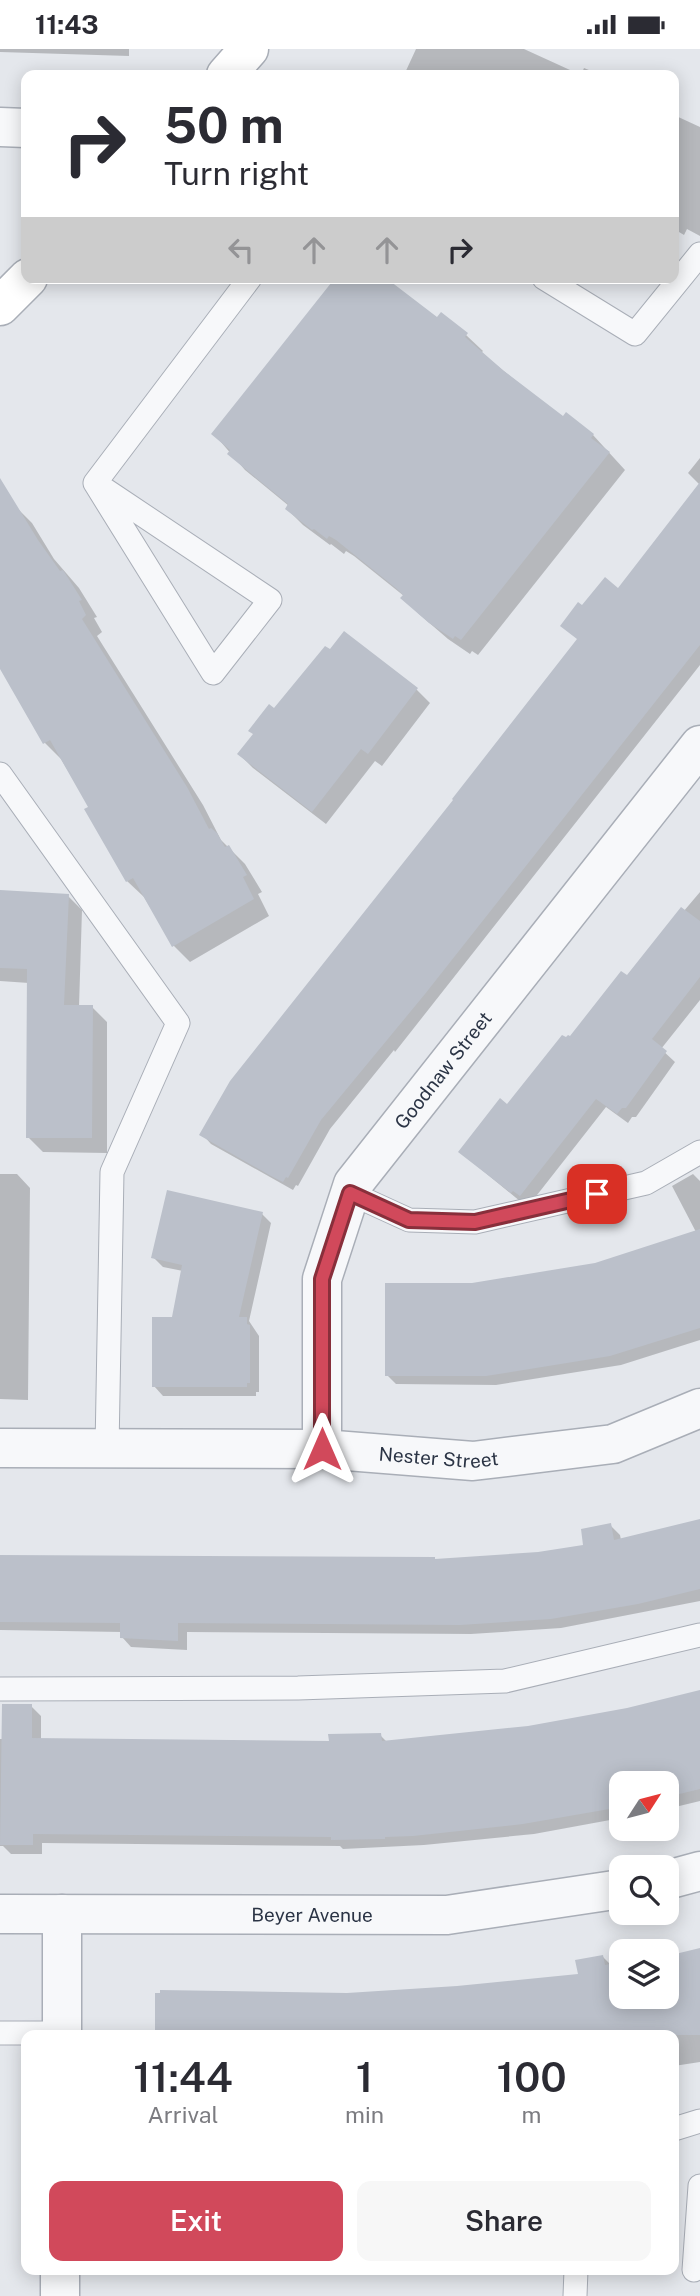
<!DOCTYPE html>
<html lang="en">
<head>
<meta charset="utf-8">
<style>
  body { margin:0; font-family:"Public Sans",sans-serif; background:#f7f7f7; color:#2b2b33; height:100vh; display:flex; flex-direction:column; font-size:26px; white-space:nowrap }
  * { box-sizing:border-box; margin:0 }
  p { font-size:23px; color:#7c7c81 }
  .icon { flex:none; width:38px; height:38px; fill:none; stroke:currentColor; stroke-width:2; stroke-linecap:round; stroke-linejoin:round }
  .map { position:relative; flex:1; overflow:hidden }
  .side { position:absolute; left:21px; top:1981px; width:658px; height:245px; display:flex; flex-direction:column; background:#fff; border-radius:14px; box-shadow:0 4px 18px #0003 }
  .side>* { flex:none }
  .banner { position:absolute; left:21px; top:21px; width:658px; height:214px; border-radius:14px; box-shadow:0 4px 18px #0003; background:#fff; color:#2b2b33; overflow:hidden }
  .needle { width:46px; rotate:54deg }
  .tools { position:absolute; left:609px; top:1722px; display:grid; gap:14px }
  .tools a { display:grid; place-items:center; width:70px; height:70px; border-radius:14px; background:#fff; box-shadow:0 4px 18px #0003; font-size:35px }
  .pin { position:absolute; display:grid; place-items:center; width:60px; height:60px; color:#fff; margin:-30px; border-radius:14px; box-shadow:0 4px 10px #0006 }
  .me { position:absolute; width:77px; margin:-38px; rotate:0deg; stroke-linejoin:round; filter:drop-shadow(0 0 5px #0008) }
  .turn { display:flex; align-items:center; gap:24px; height:147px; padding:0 28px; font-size:32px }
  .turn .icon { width:91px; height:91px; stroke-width:2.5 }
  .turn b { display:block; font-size:49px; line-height:60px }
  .lanes { display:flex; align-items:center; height:66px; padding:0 28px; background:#0003; justify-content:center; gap:35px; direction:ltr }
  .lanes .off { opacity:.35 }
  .eta { display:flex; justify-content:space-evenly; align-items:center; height:119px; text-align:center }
  .eta b { font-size:42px; font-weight:600; line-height:49px }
  .primary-button { display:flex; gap:14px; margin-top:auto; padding:14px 28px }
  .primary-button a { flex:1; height:80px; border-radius:14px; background:#d1495b; color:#fff; font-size:28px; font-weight:600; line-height:80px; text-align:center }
  .primary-button a+a { background:#f7f7f7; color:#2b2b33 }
  .status { display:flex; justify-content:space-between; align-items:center; height:49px; padding:0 35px; background:#fff; direction:ltr }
  .status svg { height:19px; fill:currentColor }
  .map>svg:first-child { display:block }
  .shadow { fill:#0003 }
  .building { fill:#bbc0ca }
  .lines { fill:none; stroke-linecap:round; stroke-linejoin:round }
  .service-casing { stroke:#a9aeb7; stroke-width:25 }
  .minor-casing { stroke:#a9aeb7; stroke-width:41 }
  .secondary-casing { stroke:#a9aeb7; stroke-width:41 }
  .service { stroke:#f7f8fa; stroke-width:23 }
  .minor { stroke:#f7f8fa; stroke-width:38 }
  .secondary { stroke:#fff; stroke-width:38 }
  .route-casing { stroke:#882f3b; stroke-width:18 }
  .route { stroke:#d1495b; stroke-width:12 }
  .labels { text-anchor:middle; stroke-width:5; stroke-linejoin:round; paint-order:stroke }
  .street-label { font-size:19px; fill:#2b3445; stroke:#f4f6f9 }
</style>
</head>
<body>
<div class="status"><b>11:43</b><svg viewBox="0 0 49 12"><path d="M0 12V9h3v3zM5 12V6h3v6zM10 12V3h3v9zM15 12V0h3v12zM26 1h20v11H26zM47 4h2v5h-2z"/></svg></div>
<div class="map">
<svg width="700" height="2247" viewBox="0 0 700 2247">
  <rect width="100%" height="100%" fill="#e4e7ec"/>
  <path class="shadow" d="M0,0H129V7L0,3Z
    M416,0H524L581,26L584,19L601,26H404Z
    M674,66L700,78V187L687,180L684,186L674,180Z
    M438,270L466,286L483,302L481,304L564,370L593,386L625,421L478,606L472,602L470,605L448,590L419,565L403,549L404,547L354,507L346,502L344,505L331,495L330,496L303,476L287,460L289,457L245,421L214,385Z
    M700,409V436L688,424Z
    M700,436V616L395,1003L394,1001L330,1080L298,1137L296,1136L293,1141L211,1095L202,1085L579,591L562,576L583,559L619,541Z
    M0,442L32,474L54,510L79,539L97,568L94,569L102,583L97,587L203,756L221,791L245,815L262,843L258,845L269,867L190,913L174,897L144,848L127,832L90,758L61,710L45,694L0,607Z
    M344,584L417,641L430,654L382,717L375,712L326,775L253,719L239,705L275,661L330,603Z
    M0,843L67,846L82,861L79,958H92L107,973V1104L43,1103L28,1088L29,934L0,932Z
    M700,843V951L661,1000L675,1013L636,1068H632L628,1074L606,1058L530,1155L523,1150L521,1153L460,1103L507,1057L627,929Z
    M0,1125H17L30,1139L28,1351L0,1350Z
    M693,1125L700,1132V1291L621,1316L496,1336L396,1335L387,1326L472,1236L596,1216L696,1183L672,1137Z
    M262,1165L271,1174L249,1272L259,1287V1343H256V1347H163L154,1337L173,1270L183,1222L163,1218L153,1208Z
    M700,1472V1552L561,1579L471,1585L187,1583V1601L131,1598L122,1588V1583L0,1581V1508L436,1512L538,1505L585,1497L610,1476L620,1486L621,1491Z
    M700,1643V1752L667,1760V1734H621V1769L534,1785L424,1796L343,1800L340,1797L42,1794V1805H11L3,1797H0V1690H4L31,1657L41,1667V1691L330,1694L380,1686L387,1693L528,1679L628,1660Z
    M700,1901V2013L674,2017V1986H156V1946H347L457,1939L580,1926L603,1908L612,1917L621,1915V1948H667V1909Z"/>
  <path class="building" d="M335,229H386L437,268L441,263L468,284L465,288L504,322L563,367L566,363L594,385L591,389L610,403L461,591L455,587L453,590L429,574L400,549L403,546L397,540L336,491L329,487L327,490L314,480L312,481L285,460L288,455L227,405L230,401L211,385Z
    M0,429L38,491L60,522L63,521L82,551L79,552L86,566L82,570L187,738L209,780L211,779L217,784L225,798L229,796L247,826L243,828L254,850L172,898L133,829L126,833L84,760L88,758L50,691L43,695L0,620Z
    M700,433V596L425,945L321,1071L288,1129L286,1128L283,1133L271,1127L199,1086L230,1032L453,751L452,750L577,590L560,577L578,553L582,556L605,528L618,539Z
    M344,582L418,639L368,705L361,700L312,763L237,705L253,685L248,682L269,655L274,659L325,597L330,600Z
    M0,841L69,845L64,956H93L92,1089H26L27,920L0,919Z
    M681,858L700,872V928L652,990L667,1002L626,1059H622L617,1065L596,1050L520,1147L513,1142L511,1144L458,1103L500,1049L507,1055L562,986L566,988L568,986L570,987L621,922L627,926Z
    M167,1141L263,1163L239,1268H247V1275L250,1276V1334H247V1338H152V1268H172L182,1216L151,1209Z
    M700,1180V1279L610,1307L486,1327H385V1234H472L595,1214Z
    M700,1470V1540L638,1555L551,1570L460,1576L178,1574V1592L120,1589V1574L0,1573V1506L435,1508V1510L538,1503L583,1496L581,1480L611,1474L614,1491Z
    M700,1641V1740L667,1748V1734H621V1758L523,1775L413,1787L385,1788V1790L331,1791V1788L33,1785V1796H0L2,1655H32V1689L329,1692L328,1685L381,1684L382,1692L528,1677L627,1659Z
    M700,1899V1986H155V1944H160V1941L347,1944L457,1937L578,1925L575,1911L603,1906L605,1916L621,1913V1948H667V1907Z"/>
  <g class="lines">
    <g class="service-casing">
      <path id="service" d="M544,229L635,285L700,205
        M95,434L270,551L213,624Z
        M95,434L250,229
        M0,725L178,974L112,1123L107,1400
        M350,1144L409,1171L475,1173L646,1134L700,1103
        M0,1640L298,1639L505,1632L700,1586
        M0,1984H62
        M674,2080L700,2072
        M694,2221L700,2137
        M575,2247L576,2221"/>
    </g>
    <g class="minor-casing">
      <g id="minor">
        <path d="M0,78L26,79"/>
        <path id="s1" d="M0,1399L322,1400L473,1412L613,1395L700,1359"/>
        <path id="s2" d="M322,1400V1230L353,1135L700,696"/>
        <path d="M667,1831L700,1822"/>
        <path id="s3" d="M0,1865L447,1866L621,1840"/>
        <path d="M62,1986V1865"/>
        <path d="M60,2247V2221"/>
      </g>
    </g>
    <g class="secondary-casing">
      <path id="secondary" d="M226,26L249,0
        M0,257L28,229"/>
    </g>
    <use href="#service" class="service"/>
    <use href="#minor" class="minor"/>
    <use href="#secondary" class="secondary"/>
  </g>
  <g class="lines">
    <g class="route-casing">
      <path id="route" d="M322,1400V1230L350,1144L409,1171L475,1173L597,1145"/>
    </g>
    <use href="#route" class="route"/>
  </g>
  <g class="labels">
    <g class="street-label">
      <text dy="7" stroke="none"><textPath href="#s2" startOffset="415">Goodnaw Street</textPath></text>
      <text dy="7" stroke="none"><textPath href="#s1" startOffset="439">Nester Street</textPath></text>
      <text dy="7" stroke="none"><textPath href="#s3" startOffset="312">Beyer Avenue</textPath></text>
    </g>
  </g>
</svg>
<div class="tools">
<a><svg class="needle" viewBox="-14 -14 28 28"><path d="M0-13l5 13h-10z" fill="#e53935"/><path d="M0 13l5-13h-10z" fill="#7c7c81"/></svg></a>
<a><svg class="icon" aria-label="search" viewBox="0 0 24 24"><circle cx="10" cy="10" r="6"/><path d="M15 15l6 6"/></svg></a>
<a><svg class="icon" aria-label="layers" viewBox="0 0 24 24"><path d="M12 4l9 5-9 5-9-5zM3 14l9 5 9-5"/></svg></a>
</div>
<div class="pin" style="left:597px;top:1145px;background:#d93025"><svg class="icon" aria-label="arrive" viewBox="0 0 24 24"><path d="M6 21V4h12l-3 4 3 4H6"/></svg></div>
<svg class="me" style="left:322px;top:1400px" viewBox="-20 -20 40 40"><path d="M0-17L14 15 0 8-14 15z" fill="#d1495b" stroke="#fff" stroke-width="4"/></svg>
<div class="banner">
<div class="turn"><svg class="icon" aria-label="right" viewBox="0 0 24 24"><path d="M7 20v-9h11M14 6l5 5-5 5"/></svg><div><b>50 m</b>Turn right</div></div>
<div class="lanes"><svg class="icon off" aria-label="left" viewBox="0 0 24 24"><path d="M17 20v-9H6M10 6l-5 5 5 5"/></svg><svg class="icon off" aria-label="ahead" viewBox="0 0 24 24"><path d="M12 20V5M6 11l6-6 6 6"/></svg><svg class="icon off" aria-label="ahead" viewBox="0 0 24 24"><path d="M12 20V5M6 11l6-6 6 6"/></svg><svg class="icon" aria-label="right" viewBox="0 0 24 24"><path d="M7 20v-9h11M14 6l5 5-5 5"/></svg></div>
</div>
<section class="side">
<div class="eta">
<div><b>11:44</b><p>Arrival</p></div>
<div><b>1</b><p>min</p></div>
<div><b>100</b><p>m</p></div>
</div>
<div class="primary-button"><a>Exit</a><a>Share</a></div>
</section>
</div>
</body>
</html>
